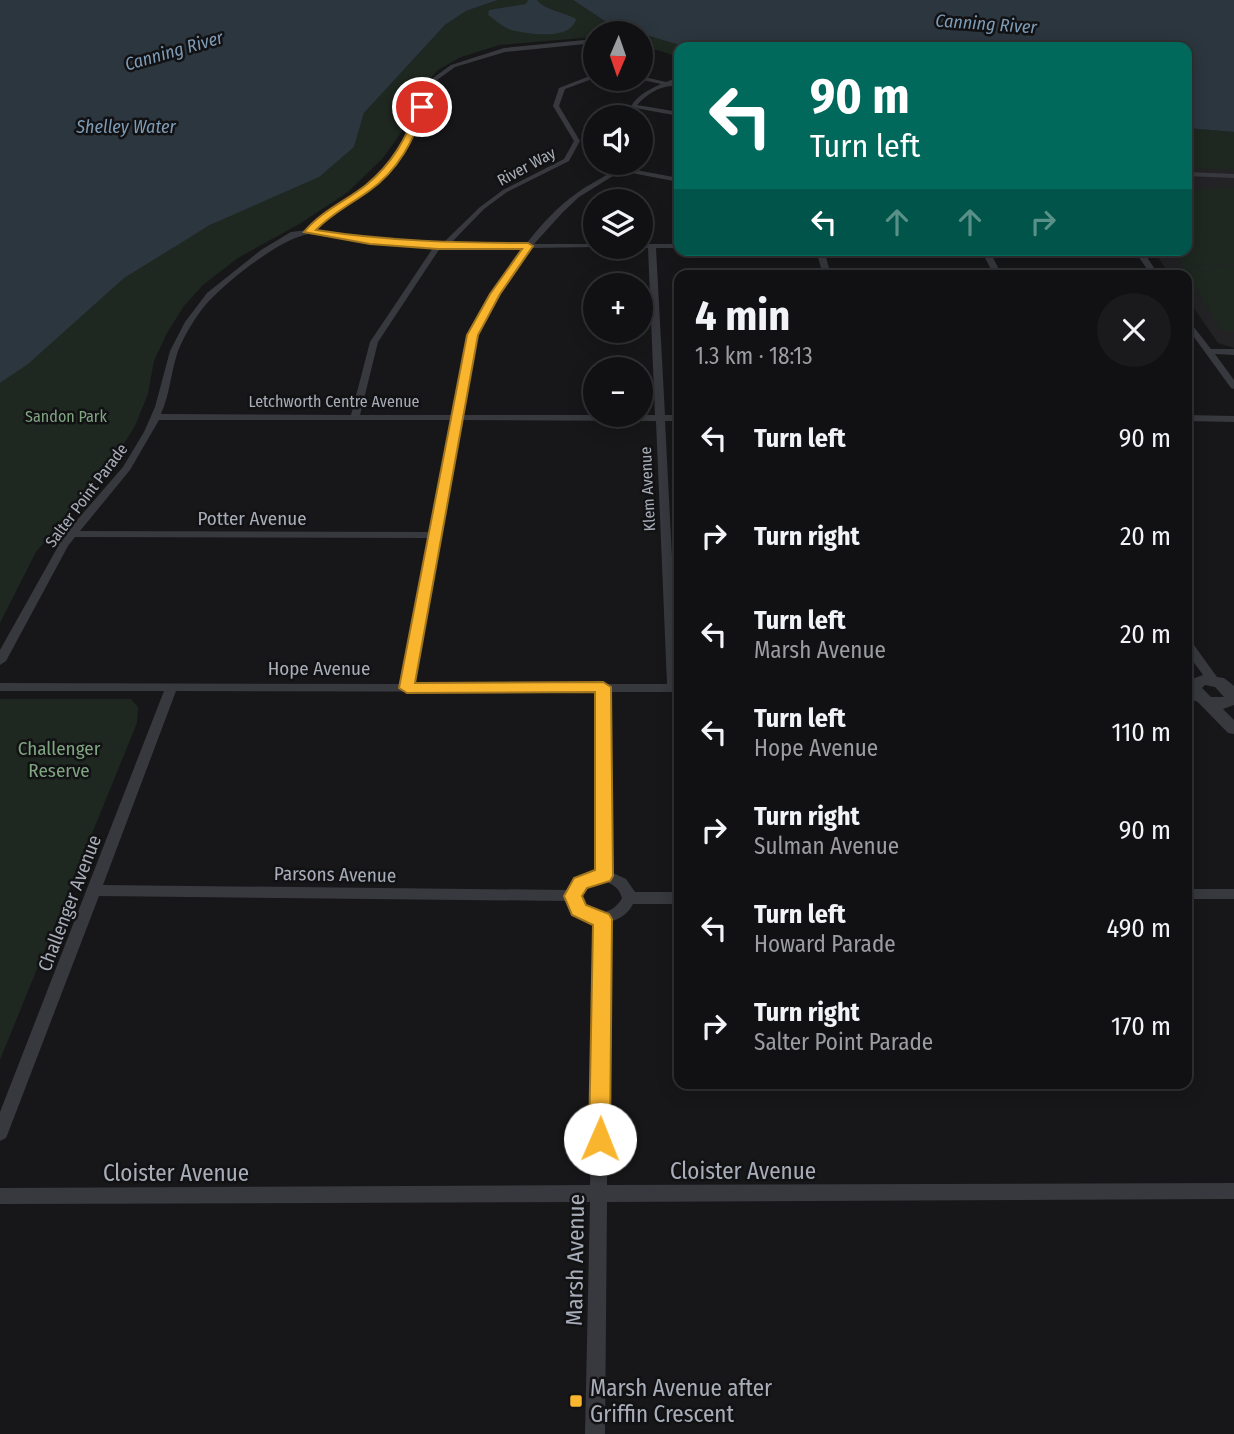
<!DOCTYPE html>
<html lang="en">
<head>
<meta charset="utf-8">
<style>
  body { margin:0; font-family:"Fira Sans Condensed",sans-serif; background:#1a1a1c; color:#f1f3f6; height:100vh; display:flex; flex-direction:column; font-size:26px; white-space:nowrap }
  * { box-sizing:border-box; margin:0 }
  p { font-size:23px; color:#9c9da0 }
  .icon { flex:none; width:38px; height:38px; fill:none; stroke:currentColor; stroke-width:2; stroke-linecap:round; stroke-linejoin:round }
  .map { position:relative; flex:1; overflow:hidden }
  .side { position:absolute; left:674px; top:270px; width:518px; height:819px; display:flex; flex-direction:column; background:#111113; border-radius:14px; box-shadow:0 4px 18px #0003,0 0 0 2px #303133 }
  .side>* { flex:none }
  .guide { position:absolute; left:674px; top:42px; width:518px; height:214px; border-radius:14px; box-shadow:0 4px 18px #0003,0 0 0 2px #303133; background:#00695c; color:#fff; overflow:hidden }
  .needle { width:46px; rotate:182deg }
  .fabs { position:absolute; left:583px; top:21px; display:grid; gap:14px }
  .fabs a { display:grid; place-items:center; width:70px; height:70px; border-radius:50%; background:#111113; box-shadow:0 4px 18px #0003,0 0 0 2px #303133; font-size:35px }
  .pin { position:absolute; display:grid; place-items:center; width:60px; height:60px; color:#fff; margin:-30px; border:4px solid #fff; border-radius:50%; box-shadow:0 2px 7px #0007 }
  .me { position:absolute; width:77px; margin:-38px; rotate:1deg; stroke-linejoin:round; filter:drop-shadow(0 0 5px #0008) }
  .turn { display:flex; align-items:center; gap:24px; height:147px; padding:0 21px; font-size:32px }
  .turn .icon { width:91px; height:91px; stroke-width:2.5 }
  .turn b { display:block; font-size:49px; line-height:60px }
  .lanes { display:flex; align-items:center; height:66px; padding:0 21px; background:#0003; justify-content:center; gap:35px; direction:ltr }
  .lanes .off { opacity:.35 }
  .round { display:grid; place-items:center; flex:none; width:74px; height:74px; border-radius:37px; background:#1a1a1c }
  .overview { display:flex; align-items:center; justify-content:space-between; height:119px; padding:0 21px }
  h1 { font-size:42px; font-weight:700; line-height:52px }
  ul { padding:0; list-style:none }
  li { display:flex; align-items:center; gap:21px; height:98px; padding:0 21px }
  li div { flex:1 }
  li b { display:block; font-size:26px }
  li em { font-style:normal }
  .map>svg:first-child { display:block }
  .built { fill:#232326 }
  .green { fill:#1e2720 }
  .water { fill:#2c363e }
  .lines { fill:none; stroke-linecap:round; stroke-linejoin:round }
  .minor { fill:#38393e; fill-rule:evenodd }
  .tertiary { fill:#38393e; fill-rule:evenodd }
  .route { fill:#fab52e; stroke:#a2761e; stroke-width:2 }
  .poi-dot { fill:#fab52e; stroke:#121214; stroke-width:2.5 }
  .labels { text-anchor:middle; stroke-width:5; stroke-linejoin:round; paint-order:stroke }
  .far-street-label { font-size:16px; fill:#a8aeb9; stroke:#121214 }
  .far-park-label { font-size:16px; fill:#7fa581; stroke:#121214 }
  .far-water-label { font-size:18px; font-style:italic; fill:#7e9cb6; stroke:#121214 }
  .street-label { font-size:19px; fill:#a8aeb9; stroke:#121214 }
  .park-label { font-size:19px; fill:#7fa581; stroke:#121214 }
  .near-street-label { font-size:23px; fill:#a8aeb9; stroke:#121214 }
  .near-poi-label { font-size:23px; fill:#a8aeb9; stroke:#121214; text-anchor:start }
</style>
</head>
<body>
<div class="map">
<svg width="1234" height="1434" viewBox="0 0 1234 1434">
  <rect width="100%" height="100%" fill="#171719"/>
  <path class="built" d="M1187,128L1234,132V348L1218,343L1187,298L1186,275H1170L1153,250H1186Z"/>
  <path class="green" d="M498,0H573L609,24L686,47H679V57L641,45L640,33H595V37L500,45L461,57L438,70L424,86L410,120L383,158L348,192L301,223L238,258L203,285L184,306L167,333L154,361L148,394L135,426L111,465L36,552L0,623V383C46,351 82,306 126,276C199,228 278,189 354,147L364,113L445,25L466,11Z
    M1186,128L1234,132V170L1192,168L1191,139L1187,138Z
    M1234,187V264H1193L1234,265V331H1221L1173,250H1186L1187,190Z
    M0,699H131L138,707L137,723L0,1060Z"/>
  <path class="water" d="M0,0H498L466,11L445,25L364,113L354,147L319,177L210,225L124,278L28,364L0,383Z
    M528,0H537C544,10 564,12 576,19C571,41 528,34 511,30C503,27 495,20 488,15L489,10L526,4Z
    M573,0H1234V132L1187,128L1186,47H686L609,24Z"/>
  <g class="lines">
    <path class="minor" d="M595,39V43L505,52L455,67L437,80L408,147L371,188L321,224L314,231L370,239L442,244L480,207L503,190L564,159L574,141L553,106L559,88L595,74V78L565,89L559,106L580,141L569,161L507,192L484,209L450,244H526C541,225 557,207 577,193C592,182 609,176 622,163H629L625,168L679,178V182L621,171L579,197L563,212L534,244H595V247H598L531,248L509,279L476,336L462,415H655L648,248L637,247H640V244H679V248H656L665,415H679V421H665L679,692H609L611,872L626,879L635,892H679V904H633C628,914 621,918 610,922L607,1185L1234,1183V1199L607,1202L605,1434H585L590,1202L0,1204V1188L590,1185L596,924C581,919 574,915 568,901L99,896L8,1133L6,1138L0,1141V1112L164,691H0V683L402,684L429,538L75,537L68,546L6,661L0,665V650L65,534L123,467L144,432L155,407L170,351L185,322L207,293L261,250L291,232L307,230L315,220L367,186L403,145L433,78L451,65L504,48ZM309,234L370,243L433,248L370,342L351,415L161,414C170,394 171,371 178,351C186,332 199,310 214,296C234,276 282,238 309,234ZM440,248H523L502,279L468,336L453,415H360L378,342ZM159,420H452L431,532L80,531L130,470ZM461,420L656,421L667,684H414ZM176,691L597,692V871C585,873 572,879 568,890L103,885ZM596,881C609,881 618,885 622,898C611,919 581,918 582,891Z
      M640,76L666,82L679,77V81L673,84L674,86C660,85 646,95 637,105L679,112V116L635,108L633,117H627C631,99 644,92 661,84L638,79H640Z
      M1186,172L1234,174V178L1186,176Z
      M816,250H824L831,275H823Z
      M981,250H989L1002,275H994Z
      M1134,250H1142L1159,275H1151Z
      M1186,317L1211,349H1234V355L1215,354L1234,380V389L1231,388L1186,326Z
      M1186,415L1234,416V422L1186,421Z
      M1186,640L1191,641L1217,677L1219,680L1217,683H1209L1186,652Z
      M1186,691L1204,695L1206,698L1200,702L1186,699Z
      M1186,889H1234V899H1186Z"/>
    <path class="tertiary" d="M1203,675L1224,678L1234,686V705L1223,709L1234,720V734L1228,733L1189,693L1186,688L1192,679ZM1205,685L1215,687L1224,697H1211L1202,688Z"/>
  </g>
  <path class="route" d="M422,105L426,107C413,140 399,170 369,191C351,204 331,214 316,230C387,241 457,243 528,243L533,246L500,294L478,335L415,683L603,682L611,687L613,876L610,881L587,888L582,896L586,905L609,914L612,919L610,1139L607,1146L600,1149L592,1146L589,1139L593,925L572,915L564,896L574,878L595,870V692L407,693L399,688L467,335L490,294L522,249H438L370,244L304,232C321,211 346,201 366,185C393,163 406,138 418,107Z"/>
  <rect class="poi-dot" x="569" y="1394" width="14" height="14" rx="3.5"/>
  <g class="labels">
    <g class="far-street-label">
      <text transform="translate(526 166) rotate(-28)" y="6">River Way</text>
      <text x="334" y="407">Letchworth Centre Avenue</text>
      <text transform="translate(647 489) rotate(-93)" y="6">Klem Avenue</text>
      <text transform="translate(86 495) rotate(-53)" y="6">Salter Point Parade</text>
    </g>
    <g class="far-park-label">
      <text x="66" y="422">Sandon Park</text>
    </g>
    <g class="far-water-label">
      <text transform="translate(986 24) rotate(4)" y="6">Canning River</text>
      <text transform="translate(174 51) rotate(-16)" y="6">Canning River</text>
      <text x="126" y="133">Shelley Water</text>
    </g>
    <g class="street-label">
      <text x="252" y="525">Potter Avenue</text>
      <text x="319" y="675">Hope Avenue</text>
      <text transform="translate(335 874) rotate(1)" y="7">Parsons Avenue</text>
      <text transform="translate(69 903) rotate(-69)" y="7">Challenger Avenue</text>
    </g>
    <g class="park-label">
      <text x="59" y="755">Challenger<tspan x="59" dy="22">Reserve</tspan></text>
    </g>
    <g class="near-street-label">
      <text x="743" y="1179">Cloister Avenue</text>
      <text x="176" y="1181">Cloister Avenue</text>
      <text transform="translate(575 1260) rotate(-89)" y="8">Marsh Avenue</text>
    </g>
    <g class="near-poi-label">
      <text x="590" y="1396">Marsh Avenue after<tspan x="590" dy="26">Griffin Crescent</tspan></text>
    </g>
  </g>
</svg>
<div class="fabs">
<a><svg class="needle" viewBox="-14 -14 28 28"><path d="M0-13l5 13h-10z" fill="#e53935"/><path d="M0 13l5-13h-10z" fill="#9c9da0"/></svg></a>
<a><svg class="icon" aria-label="sound" viewBox="0 0 24 24"><path d="M4 9h4l5-4v14l-5-4H4zM17 9q2 3 0 6"/></svg></a>
<a><svg class="icon" aria-label="layers" viewBox="0 0 24 24"><path d="M12 4l9 5-9 5-9-5zM3 14l9 5 9-5"/></svg></a>
<a>+</a>
<a>−</a>
</div>
<div class="pin" style="left:422px;top:107px;background:#d93025"><svg class="icon" aria-label="arrive" viewBox="0 0 24 24"><path d="M6 21V4h12l-3 4 3 4H6"/></svg></div>
<svg class="me" style="left:600px;top:1139px" viewBox="-20 -20 40 40"><circle r="19" fill="#fff"/><path d="M0-13L10 11 0 6-10 11z" fill="#fab52e"/></svg>
<div class="guide">
<div class="turn"><svg class="icon" aria-label="left" viewBox="0 0 24 24"><path d="M17 20v-9H6M10 6l-5 5 5 5"/></svg><div><b>90 m</b>Turn left</div></div>
<div class="lanes"><svg class="icon" aria-label="left" viewBox="0 0 24 24"><path d="M17 20v-9H6M10 6l-5 5 5 5"/></svg><svg class="icon off" aria-label="ahead" viewBox="0 0 24 24"><path d="M12 20V5M6 11l6-6 6 6"/></svg><svg class="icon off" aria-label="ahead" viewBox="0 0 24 24"><path d="M12 20V5M6 11l6-6 6 6"/></svg><svg class="icon off" aria-label="right" viewBox="0 0 24 24"><path d="M7 20v-9h11M14 6l5 5-5 5"/></svg></div>
</div>
<section class="side">
<div class="overview"><div><h1>4 min</h1><p>1.3 km · 18:13</p></div><a class="round"><svg class="icon" aria-label="close" viewBox="0 0 24 24"><path d="M6 6l12 12M18 6L6 18"/></svg></a></div>
<ul>
<li><svg class="icon" aria-label="left" viewBox="0 0 24 24"><path d="M17 20v-9H6M10 6l-5 5 5 5"/></svg><div><b>Turn left</b></div><em>90 m</em></li>
<li><svg class="icon" aria-label="right" viewBox="0 0 24 24"><path d="M7 20v-9h11M14 6l5 5-5 5"/></svg><div><b>Turn right</b></div><em>20 m</em></li>
<li><svg class="icon" aria-label="left" viewBox="0 0 24 24"><path d="M17 20v-9H6M10 6l-5 5 5 5"/></svg><div><b>Turn left</b><p>Marsh Avenue</p></div><em>20 m</em></li>
<li><svg class="icon" aria-label="left" viewBox="0 0 24 24"><path d="M17 20v-9H6M10 6l-5 5 5 5"/></svg><div><b>Turn left</b><p>Hope Avenue</p></div><em>110 m</em></li>
<li><svg class="icon" aria-label="right" viewBox="0 0 24 24"><path d="M7 20v-9h11M14 6l5 5-5 5"/></svg><div><b>Turn right</b><p>Sulman Avenue</p></div><em>90 m</em></li>
<li><svg class="icon" aria-label="left" viewBox="0 0 24 24"><path d="M17 20v-9H6M10 6l-5 5 5 5"/></svg><div><b>Turn left</b><p>Howard Parade</p></div><em>490 m</em></li>
<li><svg class="icon" aria-label="right" viewBox="0 0 24 24"><path d="M7 20v-9h11M14 6l5 5-5 5"/></svg><div><b>Turn right</b><p>Salter Point Parade</p></div><em>170 m</em></li>
</ul>
</section>
</div>
</body>
</html>
